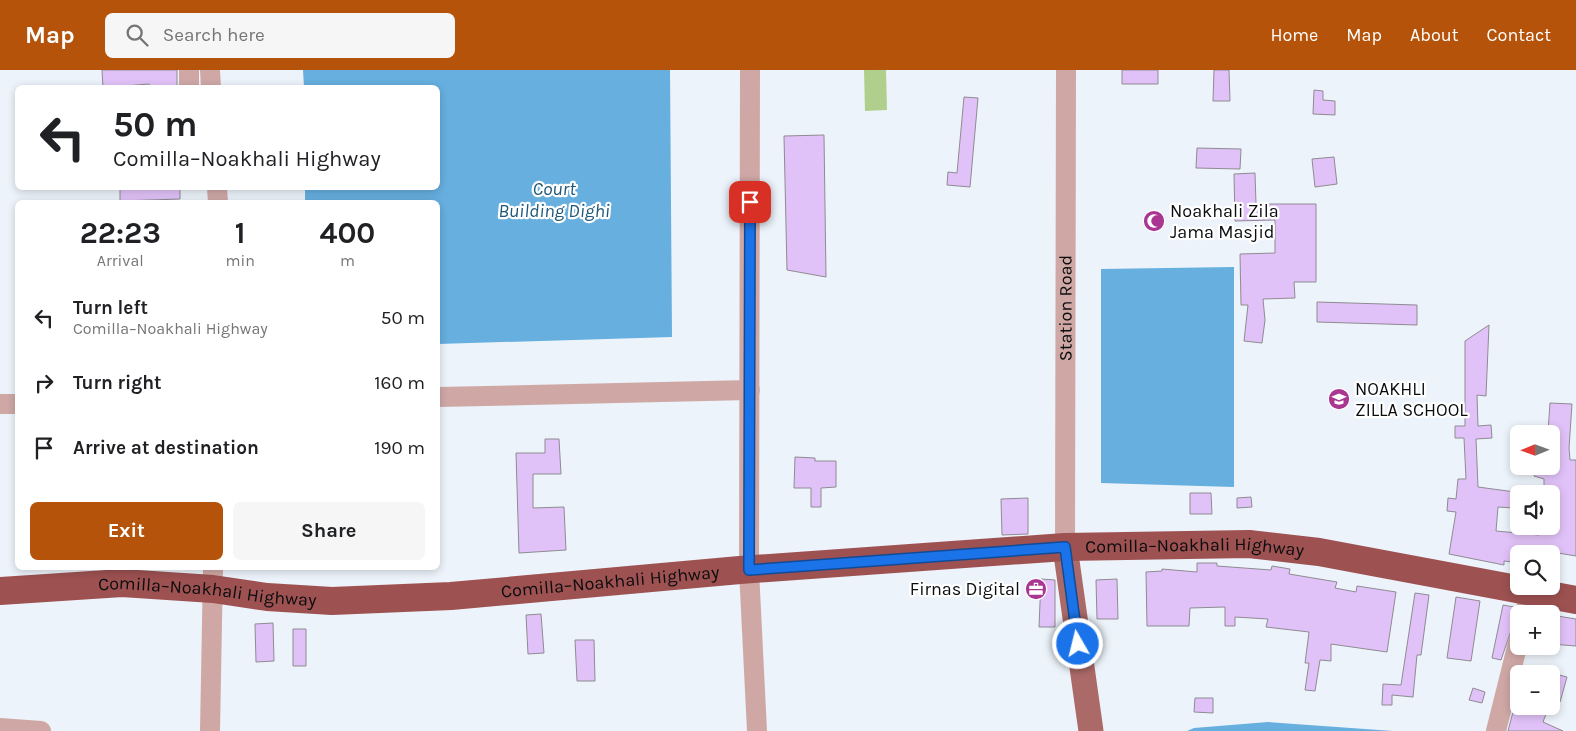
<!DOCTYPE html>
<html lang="en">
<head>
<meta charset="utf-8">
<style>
  body { margin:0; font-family:Karla,sans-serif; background:#f6f6f6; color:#202124; height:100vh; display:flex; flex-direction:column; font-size:19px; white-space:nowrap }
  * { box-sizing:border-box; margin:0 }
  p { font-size:16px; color:#757577 }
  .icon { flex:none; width:28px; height:28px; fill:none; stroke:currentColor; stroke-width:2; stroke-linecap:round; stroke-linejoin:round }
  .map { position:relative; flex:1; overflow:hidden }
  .side { position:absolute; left:15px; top:130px; width:425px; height:370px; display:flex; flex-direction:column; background:#fff; border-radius:8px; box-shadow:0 2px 8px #0003 }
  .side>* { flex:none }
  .banner { position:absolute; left:15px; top:15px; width:425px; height:105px; border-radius:8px; box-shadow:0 2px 8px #0003; background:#fff; color:#202124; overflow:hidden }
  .needle { width:32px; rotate:269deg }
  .controls { position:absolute; left:1510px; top:355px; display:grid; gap:10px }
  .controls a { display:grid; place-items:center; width:50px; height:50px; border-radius:8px; background:#fff; box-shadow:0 2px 8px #0003; font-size:25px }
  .pin { position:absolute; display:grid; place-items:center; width:42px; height:42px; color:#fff; margin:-21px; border-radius:10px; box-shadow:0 2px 8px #0006 }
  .me { position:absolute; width:55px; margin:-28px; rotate:352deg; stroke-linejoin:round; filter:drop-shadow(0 0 4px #0008) }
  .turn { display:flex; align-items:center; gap:18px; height:105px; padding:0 15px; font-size:22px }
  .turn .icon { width:65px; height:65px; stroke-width:2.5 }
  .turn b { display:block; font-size:35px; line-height:42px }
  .eta { display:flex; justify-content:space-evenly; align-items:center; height:85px; text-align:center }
  .eta b { font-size:30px; font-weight:700; line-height:35px }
  .cta { display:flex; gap:10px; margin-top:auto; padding:10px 15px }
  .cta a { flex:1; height:58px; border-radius:8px; background:#b45309; color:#fff; font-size:20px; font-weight:700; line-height:58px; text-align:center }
  .cta a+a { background:#f6f6f6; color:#202124 }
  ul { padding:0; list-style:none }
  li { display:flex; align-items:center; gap:15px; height:65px; padding:0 15px }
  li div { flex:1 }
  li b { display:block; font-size:19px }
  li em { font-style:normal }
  header { display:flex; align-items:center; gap:30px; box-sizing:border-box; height:70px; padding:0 25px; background:#b45309; color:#fff }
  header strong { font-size:24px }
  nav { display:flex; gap:28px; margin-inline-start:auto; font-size:18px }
  .search { width:350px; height:45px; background:#f6f6f6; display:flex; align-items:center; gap:12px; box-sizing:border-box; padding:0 18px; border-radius:8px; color:#757577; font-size:19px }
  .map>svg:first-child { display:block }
  .green { fill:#b1cf8c }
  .water { fill:#66afdf }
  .building { fill:#e1c2f8; stroke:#8f8b92 }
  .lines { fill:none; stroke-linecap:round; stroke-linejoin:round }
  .minor { stroke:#cfa8a6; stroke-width:20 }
  .major { stroke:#ab6967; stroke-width:25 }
  .highway { stroke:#9d5151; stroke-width:28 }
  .route-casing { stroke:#114b97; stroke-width:12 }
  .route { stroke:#1a73e8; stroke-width:9 }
  .labels { text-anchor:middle; stroke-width:4.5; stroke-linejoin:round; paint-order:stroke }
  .poi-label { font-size:18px; fill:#0a0c0e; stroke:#fff; text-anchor:start }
  .street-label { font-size:18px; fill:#0a0c0e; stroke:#fff }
  .water-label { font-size:19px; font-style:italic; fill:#205778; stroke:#fff }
</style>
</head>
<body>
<header>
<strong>Map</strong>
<div class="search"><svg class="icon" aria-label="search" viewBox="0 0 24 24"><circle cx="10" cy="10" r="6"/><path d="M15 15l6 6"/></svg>Search here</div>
<nav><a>Home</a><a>Map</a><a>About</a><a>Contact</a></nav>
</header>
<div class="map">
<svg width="1576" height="661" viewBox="0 0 1576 661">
  <rect width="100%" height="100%" fill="#ecf3fa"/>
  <path class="green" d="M864,0H886L887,40L865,41Z"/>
  <path class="water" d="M303,0H670L672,267L438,274V132H305V118H438V18L304,17Z
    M1234,197V417L1101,413V199Z
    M1268,652L1393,661H1187L1194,658Z"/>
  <path class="building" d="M102,0H177V18H150L149,14L103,18Z
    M1122,0H1158V14H1122Z
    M1214,0H1229L1230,31H1213Z
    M1314,20L1323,21V30L1335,31V45L1313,44Z
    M964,27L978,28L970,117L947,115L948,102L957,103Z
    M824,65L826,207L787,200L784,66Z
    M1197,78L1241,79L1240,99L1196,98Z
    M1334,87L1337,114L1315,117L1312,89Z
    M1255,103L1256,134H1316V212H1294L1295,228L1263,229L1265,250L1262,273L1244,271L1248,235H1241L1240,184L1275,183V150L1235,151L1234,104Z
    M120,118H180V129L120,131Z
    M1317,232L1417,235V255L1317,252Z
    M1489,255L1486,326L1477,325L1478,356L1491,355L1492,368L1476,369L1478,417L1515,422L1514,438L1498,437L1496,461L1539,465L1540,459L1551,461V424H1544V409L1534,406L1536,396H1551V362H1548L1550,333L1572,334L1569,378L1570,390H1576V486L1558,483L1519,484V493L1504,491V495L1449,484L1456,442L1447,441L1448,428L1456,429L1458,409H1466L1464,368H1455V356H1465V271Z
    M545,369H559L561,404H533V438L564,437L566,480L519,483L516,383H545Z
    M795,387L815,388V391H836V417L821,418V437H811V418H794Z
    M1190,423H1211L1212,444H1190Z
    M1251,427L1252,437L1237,438V428Z
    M1028,428V464L1002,465L1001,429Z
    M1197,493H1217V496L1271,500L1272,496L1290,499L1289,504L1337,512L1335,518L1356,522L1357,516L1396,522L1387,582L1331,574V591L1320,590L1315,621L1305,620L1309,593H1305L1309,562L1266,557L1268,549L1235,547V556H1225V537L1190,538L1189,556H1147L1146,502L1162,501V499L1197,502Z
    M1041,509L1055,510V557H1039Z
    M1117,509L1118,549H1097L1096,510Z
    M1415,523L1429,525L1421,585H1417L1413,627L1392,625V635H1382L1383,614L1401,615Z
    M1456,527L1480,531L1471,591L1447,588Z
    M1503,535L1514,537L1515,549L1501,590L1492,588Z
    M541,544L544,583L528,584L526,545Z
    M1551,545L1576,549V576L1551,574Z
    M273,553L274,591L256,592L255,554Z
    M293,559H306V596H293Z
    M575,570H594L595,611H577Z
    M1551,603L1567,607L1560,632L1551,629Z
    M1473,618L1485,622L1482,633L1469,630Z
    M1519,619V636H1549L1543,652L1563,661H1508Z
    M1195,628H1213V643L1194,642Z"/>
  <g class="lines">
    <g class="minor">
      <path d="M189,0V18"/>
      <path d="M210,0L211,18"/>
      <path d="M750,0L749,500L757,661"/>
      <path d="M217,118L218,132"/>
      <path d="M438,327L750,320"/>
      <path d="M0,334H18"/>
      <path id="s1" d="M1065,477L1066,0"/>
      <path d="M1525,544L1530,522"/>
      <path d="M0,658L41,661"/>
      <path d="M210,661L213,498"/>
      <path d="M1496,661L1519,569"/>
    </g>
    <path class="major" d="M1065,477L1091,661"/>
    <path class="highway" id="s2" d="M0,521L122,513L213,519L267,527L332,531L451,526L740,500L1065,477L1249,474L1319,482L1576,530"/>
  </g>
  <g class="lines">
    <g class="route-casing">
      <path id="route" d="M750,132L749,500L1065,477L1078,574"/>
    </g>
    <use href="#route" class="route"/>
  </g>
  <defs>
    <g id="mosque-disc" transform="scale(1.125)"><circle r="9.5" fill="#a93691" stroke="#fff"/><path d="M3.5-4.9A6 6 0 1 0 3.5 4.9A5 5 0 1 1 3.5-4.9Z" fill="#fff"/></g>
    <g id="school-disc" transform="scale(1.125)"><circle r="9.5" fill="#a93691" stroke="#fff"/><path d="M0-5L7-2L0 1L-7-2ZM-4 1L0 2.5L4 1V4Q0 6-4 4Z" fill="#fff"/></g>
    <g id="office-disc" transform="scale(1.125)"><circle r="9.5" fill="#a93691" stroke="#fff"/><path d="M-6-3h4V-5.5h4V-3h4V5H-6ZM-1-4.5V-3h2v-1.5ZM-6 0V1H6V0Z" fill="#fff"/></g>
  </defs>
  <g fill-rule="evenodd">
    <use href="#mosque-disc" x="1154" y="151"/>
    <use href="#school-disc" x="1339" y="329"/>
    <use href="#office-disc" x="1036" y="519"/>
  </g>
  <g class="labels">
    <g class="poi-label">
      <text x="1170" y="147">Noakhali Zila<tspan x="1170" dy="21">Jama Masjid</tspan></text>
      <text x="1355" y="325">NOAKHLI<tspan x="1355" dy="21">ZILLA SCHOOL</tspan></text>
      <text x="1020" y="525" text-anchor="end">Firnas Digital</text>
    </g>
    <g class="street-label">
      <text dy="6" stroke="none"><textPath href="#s1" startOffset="239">Station Road</textPath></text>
      <text dy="6" stroke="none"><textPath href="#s2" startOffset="1198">Comilla–Noakhali Highway</textPath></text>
      <text dy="6" stroke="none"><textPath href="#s2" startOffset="612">Comilla–Noakhali Highway</textPath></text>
      <text dy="6" stroke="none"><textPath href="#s2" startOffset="208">Comilla–Noakhali Highway</textPath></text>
    </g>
    <g class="water-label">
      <text x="554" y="125">Court<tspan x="554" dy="22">Building Dighi</tspan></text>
    </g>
  </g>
</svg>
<div class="controls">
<a><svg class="needle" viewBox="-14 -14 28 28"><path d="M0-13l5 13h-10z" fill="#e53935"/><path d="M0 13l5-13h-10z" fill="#757577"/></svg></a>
<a><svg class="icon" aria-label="sound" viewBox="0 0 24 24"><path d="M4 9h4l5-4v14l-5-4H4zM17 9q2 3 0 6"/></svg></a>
<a><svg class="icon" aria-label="search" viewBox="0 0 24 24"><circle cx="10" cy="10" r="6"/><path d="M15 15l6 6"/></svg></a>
<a>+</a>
<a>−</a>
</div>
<div class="pin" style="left:750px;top:132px;background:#d93025"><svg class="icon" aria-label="arrive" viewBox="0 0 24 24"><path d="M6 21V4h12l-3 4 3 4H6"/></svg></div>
<svg class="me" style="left:1078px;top:574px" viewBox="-20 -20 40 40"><circle r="17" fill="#1a73e8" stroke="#fff" stroke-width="3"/><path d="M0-11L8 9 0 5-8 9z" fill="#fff"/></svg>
<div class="banner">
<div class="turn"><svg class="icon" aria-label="left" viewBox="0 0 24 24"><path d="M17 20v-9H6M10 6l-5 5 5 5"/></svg><div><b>50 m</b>Comilla–Noakhali Highway</div></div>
</div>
<section class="side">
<div class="eta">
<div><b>22:23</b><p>Arrival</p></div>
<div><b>1</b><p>min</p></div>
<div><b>400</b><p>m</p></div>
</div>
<ul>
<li><svg class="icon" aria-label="left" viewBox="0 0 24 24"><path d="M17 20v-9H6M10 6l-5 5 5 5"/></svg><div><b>Turn left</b><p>Comilla–Noakhali Highway</p></div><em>50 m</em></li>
<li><svg class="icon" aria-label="right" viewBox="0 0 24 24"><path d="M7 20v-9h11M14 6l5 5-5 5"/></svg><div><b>Turn right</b></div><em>160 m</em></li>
<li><svg class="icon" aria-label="arrive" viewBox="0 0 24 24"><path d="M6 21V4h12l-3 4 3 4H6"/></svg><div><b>Arrive at destination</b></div><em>190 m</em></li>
</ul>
<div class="cta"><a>Exit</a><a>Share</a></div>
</section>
</div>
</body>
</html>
